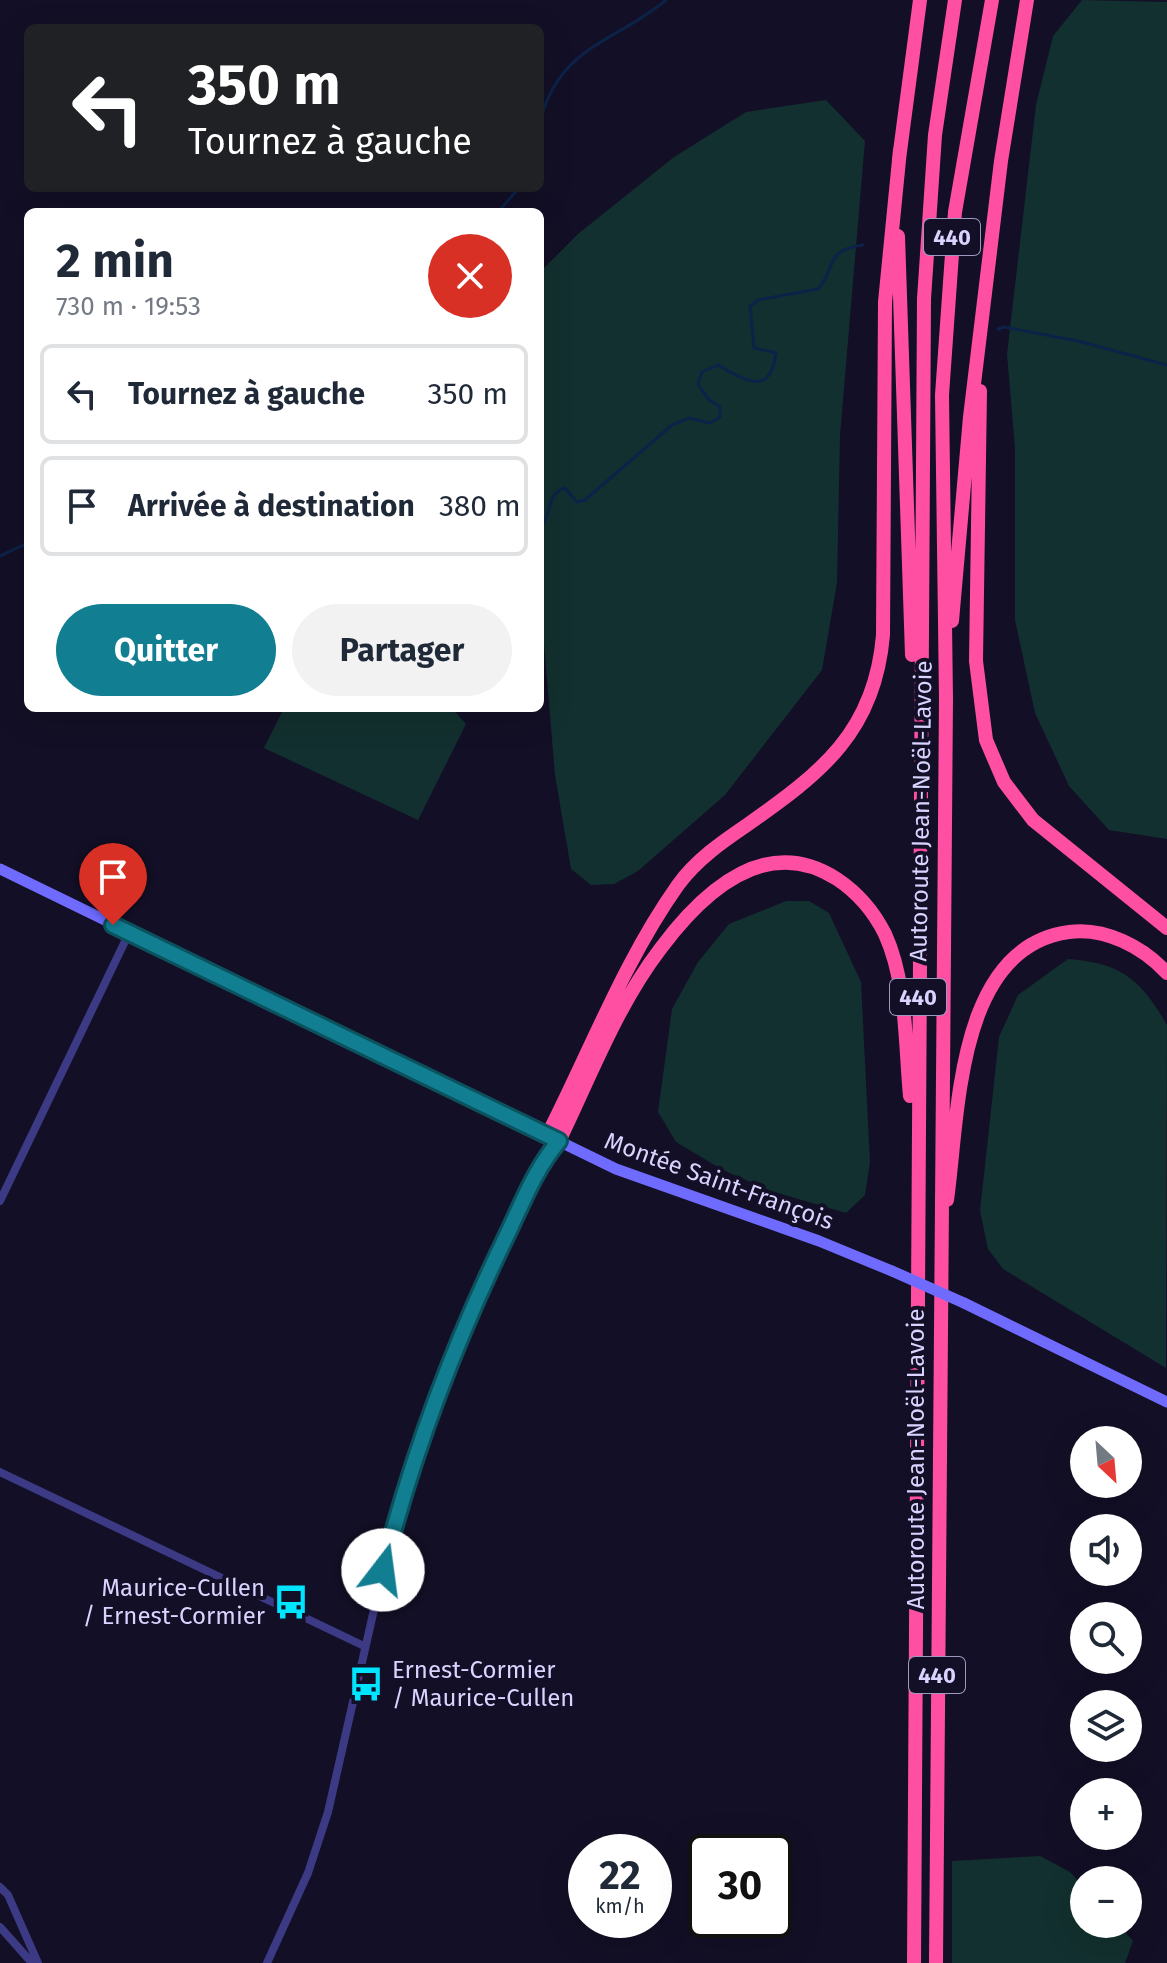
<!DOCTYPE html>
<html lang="fr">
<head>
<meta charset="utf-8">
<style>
  body { margin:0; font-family:"Fira Sans",sans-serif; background:#f2f2f3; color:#1f2937; height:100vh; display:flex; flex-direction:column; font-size:30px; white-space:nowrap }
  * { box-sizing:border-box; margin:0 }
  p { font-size:26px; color:#747a83 }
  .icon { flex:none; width:44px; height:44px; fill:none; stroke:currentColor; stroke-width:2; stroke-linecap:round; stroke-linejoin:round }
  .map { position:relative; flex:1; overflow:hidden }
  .side { position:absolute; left:24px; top:208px; width:520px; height:504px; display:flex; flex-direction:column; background:#fff; border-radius:12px; box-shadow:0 8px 32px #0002 }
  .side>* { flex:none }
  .guide { position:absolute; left:24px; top:24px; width:520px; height:168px; border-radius:12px; box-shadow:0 8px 32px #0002; background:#202124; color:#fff; overflow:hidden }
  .needle { width:52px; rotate:154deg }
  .buttons { position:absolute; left:1070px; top:1426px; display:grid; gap:16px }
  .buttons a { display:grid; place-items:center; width:72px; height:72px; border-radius:50%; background:#fff; box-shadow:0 8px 32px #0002; font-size:40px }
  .speed { position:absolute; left:568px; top:1834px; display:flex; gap:16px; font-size:40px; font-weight:700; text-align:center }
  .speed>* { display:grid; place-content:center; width:104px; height:104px; border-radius:50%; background:#fff; box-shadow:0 8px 32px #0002; line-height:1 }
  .speed small { font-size:20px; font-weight:400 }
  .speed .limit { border:4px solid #111; border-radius:12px; background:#fff; color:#111 }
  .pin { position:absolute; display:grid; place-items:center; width:68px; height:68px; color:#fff; margin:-82px -34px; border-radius:50% 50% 50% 0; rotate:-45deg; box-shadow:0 0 8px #0007 }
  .pin .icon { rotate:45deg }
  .me { position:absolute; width:88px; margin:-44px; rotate:15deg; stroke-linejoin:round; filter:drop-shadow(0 0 6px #0008) }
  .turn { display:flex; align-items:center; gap:28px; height:168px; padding:0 32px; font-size:36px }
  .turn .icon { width:104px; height:104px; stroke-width:2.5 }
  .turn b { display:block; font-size:56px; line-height:68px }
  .round { display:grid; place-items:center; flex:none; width:84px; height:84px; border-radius:42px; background:#f2f2f3 }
  .summary { display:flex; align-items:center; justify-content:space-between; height:136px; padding:0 32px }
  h1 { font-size:48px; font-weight:700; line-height:60px }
  .button { display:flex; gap:16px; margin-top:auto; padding:16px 32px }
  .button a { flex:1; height:92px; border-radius:48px; background:#117e91; color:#fff; font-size:32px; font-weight:700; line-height:92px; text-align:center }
  .button a+a { background:#f2f2f3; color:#1f2937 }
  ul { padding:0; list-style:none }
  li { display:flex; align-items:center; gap:24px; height:100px; margin:0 16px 12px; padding:0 16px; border:4px solid #e0e1e3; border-radius:12px }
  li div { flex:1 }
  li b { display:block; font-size:30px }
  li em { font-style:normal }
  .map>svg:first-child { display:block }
  .green { fill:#12302f }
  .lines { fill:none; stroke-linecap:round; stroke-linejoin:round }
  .stream { stroke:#0c2248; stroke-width:3 }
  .street { stroke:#3d3a85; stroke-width:8 }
  .secondary { stroke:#6f6bff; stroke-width:11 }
  .highway { stroke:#ff4fa3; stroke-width:14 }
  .secondary-bridge { stroke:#6f6bff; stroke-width:11 }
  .route-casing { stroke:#0b525e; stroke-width:20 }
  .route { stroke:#117e91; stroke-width:14 }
  .labels { text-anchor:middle; stroke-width:8; stroke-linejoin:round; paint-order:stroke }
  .shield { fill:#130f26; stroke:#9e99be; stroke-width:2 }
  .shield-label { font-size:22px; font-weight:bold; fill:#d9d4ff }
  .street-label { font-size:24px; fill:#d9d4ff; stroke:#130f26 }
  .poi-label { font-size:24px; fill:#d9d4ff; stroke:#130f26; text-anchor:end }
</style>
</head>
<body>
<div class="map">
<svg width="1167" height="1963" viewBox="0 0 1167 1963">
  <rect width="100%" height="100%" fill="#130f26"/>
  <path class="green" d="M1082,0L1167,2V839L1109,830L1069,786L1035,713L1015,620V448L1007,354L1036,105L1053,36Z
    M826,100L865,141L840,435L837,583L822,670L725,795L638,871L614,884L591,885L571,869L555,775L540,596V272L578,234L674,157L746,112Z
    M284,708H452L466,724L418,820L264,748Z
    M786,901H809L829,913L861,982L870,1162L865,1195L846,1213L771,1191L723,1170L676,1142L658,1112L672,1009L698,962L729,924Z
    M1068,959C1122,963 1141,980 1167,1025L1166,1368L1003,1269L988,1249L980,1211L999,1037L1018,995Z
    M1040,1856L1070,1872L1084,1887V1924H1118L1133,1941L1125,1963H952V1861Z"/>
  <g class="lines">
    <path class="stream" d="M540,122C559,46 614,43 666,0
      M498,212L519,188
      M998,329L1004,327L1078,341L1167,365
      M540,528C553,515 545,494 565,488L577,502L585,500L672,425L689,418L710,423L720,417V407L708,399L698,384L702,372L718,365C745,380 770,398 776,353L754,348L750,306L758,300L818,289C837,269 823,250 863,245
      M0,556L28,543"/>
    <path class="street" d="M0,1201L129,933
      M0,1472L364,1646
      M0,1887L8,1895L38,1963
      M0,1927L32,1963
      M267,1963L308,1873L328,1812L383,1570L428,1424L490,1269L545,1158L559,1141"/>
    <path class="secondary" d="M0,869L616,1169L819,1241L892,1271
      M964,1303L1167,1402"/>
    <path class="highway" d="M899,159L920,0
      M898,236L912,655
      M980,391L976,661L986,740L1004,782L1033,820L1167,928
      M952,621L970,417L1001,161L1027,0
      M548,1134C590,1052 624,961 678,885C696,860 722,842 747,825C821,773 875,732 883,635L885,302L900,150
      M559,1141C590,1077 617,1005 661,948C703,892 766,833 837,879C858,893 874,912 885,934C907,982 905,1044 910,1096
      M947,1200C959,1115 956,947 1069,932C1105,927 1143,947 1167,973
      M914,1963L924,299L935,135L955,0
      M936,1963L946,698L942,395L955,212L992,0"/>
    <path class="secondary-bridge" d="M892,1271L964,1303"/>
  </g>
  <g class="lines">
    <g class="route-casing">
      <path id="route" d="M113,925L559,1141C535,1169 522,1204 506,1237C454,1344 412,1455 383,1570"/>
    </g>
    <use href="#route" class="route"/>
  </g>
  <defs>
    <g id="bus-bare" transform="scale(2.76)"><path d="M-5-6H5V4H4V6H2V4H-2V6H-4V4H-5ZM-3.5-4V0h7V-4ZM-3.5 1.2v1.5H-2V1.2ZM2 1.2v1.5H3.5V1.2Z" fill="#00e5ff" stroke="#130f26" stroke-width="2.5" paint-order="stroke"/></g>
  </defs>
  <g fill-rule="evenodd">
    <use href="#bus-bare" x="291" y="1602"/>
    <use href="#bus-bare" x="366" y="1684"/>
  </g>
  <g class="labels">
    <g class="shield">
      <rect x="924" y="219" width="56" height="36" rx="6"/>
      <rect x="890" y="979" width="56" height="36" rx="6"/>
      <rect x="909" y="1657" width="56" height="36" rx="6"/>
    </g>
    <g class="shield-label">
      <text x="952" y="245">440</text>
      <text x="918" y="1005">440</text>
      <text x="937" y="1683">440</text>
    </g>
    <g class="street-label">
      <text transform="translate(921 811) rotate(-89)" y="8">Autoroute Jean-Noël-Lavoie</text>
      <text transform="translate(719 1181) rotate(20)" y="8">Montée Saint-François</text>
      <text transform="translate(916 1459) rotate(-90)" y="8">Autoroute Jean-Noël-Lavoie</text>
    </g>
    <g class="poi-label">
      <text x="265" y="1596">Maurice-Cullen<tspan x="265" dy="28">/ Ernest-Cormier</tspan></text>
      <text x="392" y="1678" text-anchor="start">Ernest-Cormier<tspan x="392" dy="28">/ Maurice-Cullen</tspan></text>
    </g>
  </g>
</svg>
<div class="buttons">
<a><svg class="needle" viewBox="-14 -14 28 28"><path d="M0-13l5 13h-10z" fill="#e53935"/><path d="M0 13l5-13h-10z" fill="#747a83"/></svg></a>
<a><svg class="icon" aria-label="sound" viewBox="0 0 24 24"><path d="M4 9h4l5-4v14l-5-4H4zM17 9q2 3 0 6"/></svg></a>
<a><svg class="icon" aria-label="search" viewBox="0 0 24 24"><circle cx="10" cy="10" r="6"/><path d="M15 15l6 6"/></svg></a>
<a><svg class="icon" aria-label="layers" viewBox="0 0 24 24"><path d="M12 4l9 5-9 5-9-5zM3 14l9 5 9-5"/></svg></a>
<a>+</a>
<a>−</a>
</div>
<div class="speed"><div>22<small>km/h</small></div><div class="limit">30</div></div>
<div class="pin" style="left:113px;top:925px;background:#d93025"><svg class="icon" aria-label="arrive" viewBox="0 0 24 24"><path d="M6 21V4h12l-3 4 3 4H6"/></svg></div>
<svg class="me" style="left:383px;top:1570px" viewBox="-20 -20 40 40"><circle r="19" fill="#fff"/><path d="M0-13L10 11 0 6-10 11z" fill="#117e91"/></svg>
<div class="guide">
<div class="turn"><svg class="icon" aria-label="left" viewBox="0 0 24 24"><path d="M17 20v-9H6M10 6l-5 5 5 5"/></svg><div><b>350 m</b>Tournez à gauche</div></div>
</div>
<section class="side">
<div class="summary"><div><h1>2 min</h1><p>730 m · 19:53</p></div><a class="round" style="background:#d93025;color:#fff"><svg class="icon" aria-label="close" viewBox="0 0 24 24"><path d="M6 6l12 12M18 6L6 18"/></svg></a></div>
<ul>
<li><svg class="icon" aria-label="left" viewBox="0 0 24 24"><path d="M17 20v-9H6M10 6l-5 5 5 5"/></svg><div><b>Tournez à gauche</b></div><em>350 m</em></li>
<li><svg class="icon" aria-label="arrive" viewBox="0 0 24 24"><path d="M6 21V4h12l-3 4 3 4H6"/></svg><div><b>Arrivée à destination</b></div><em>380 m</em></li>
</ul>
<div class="button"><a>Quitter</a><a>Partager</a></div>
</section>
</div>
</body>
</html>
